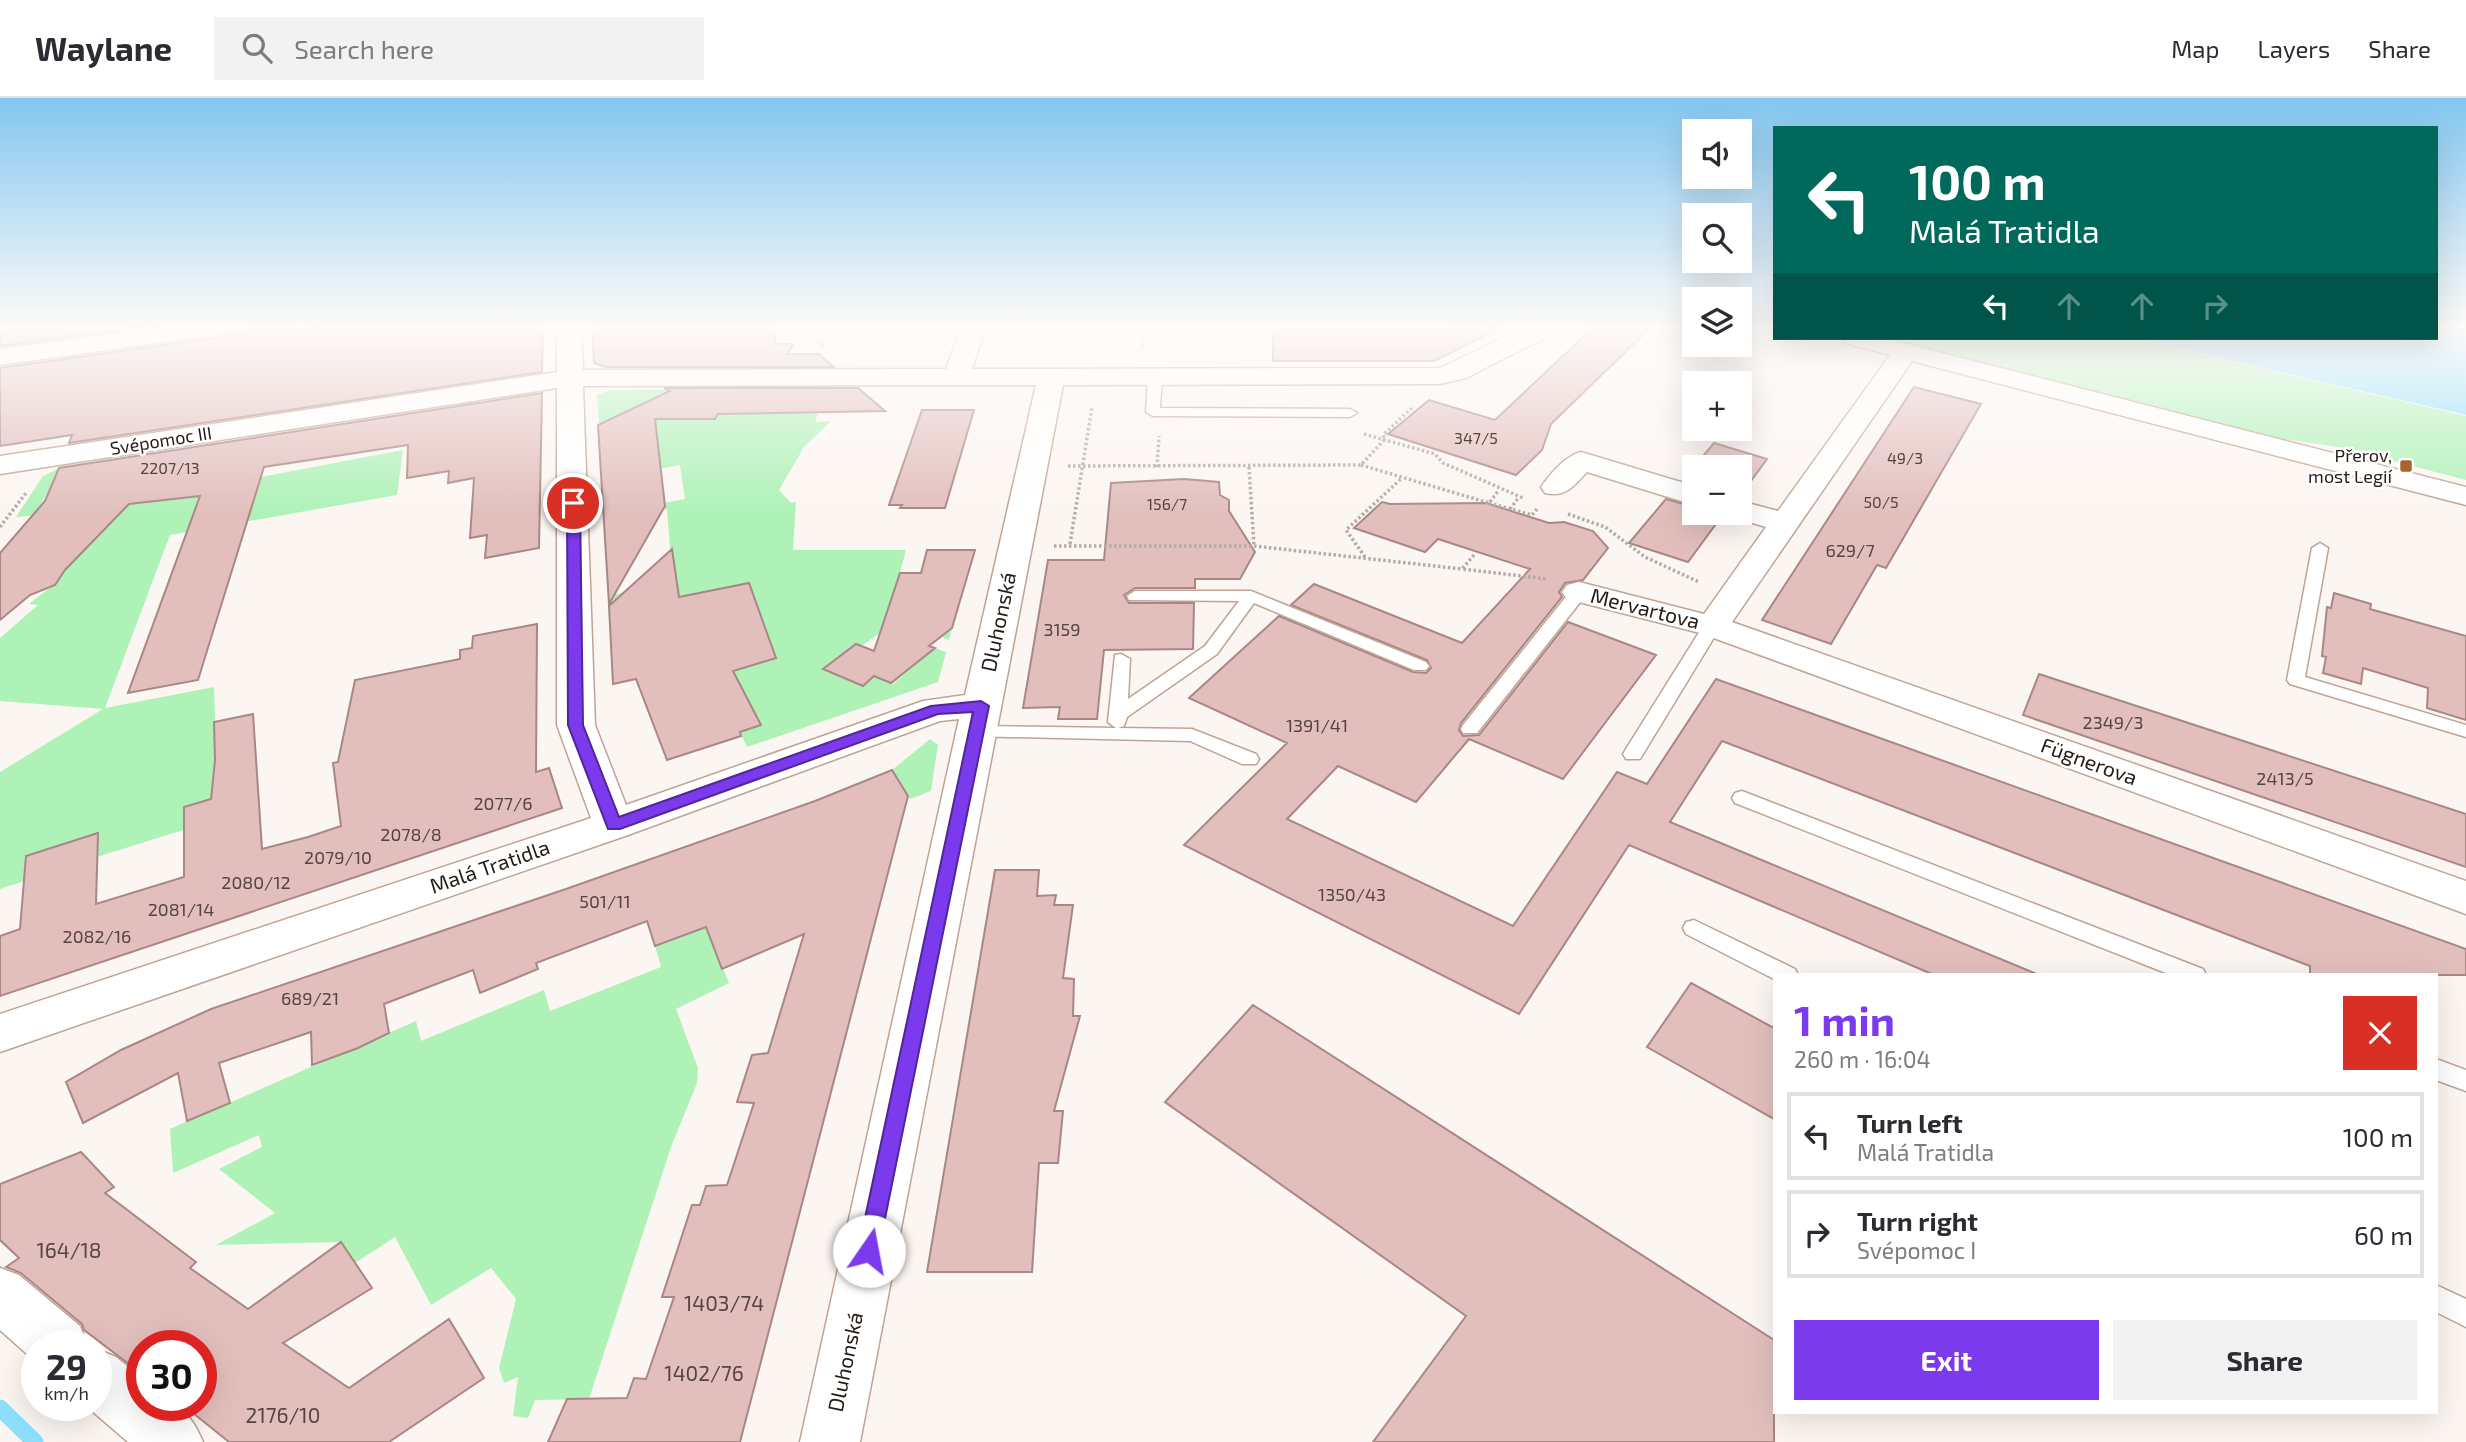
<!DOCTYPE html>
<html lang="en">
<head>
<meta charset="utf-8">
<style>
  body { margin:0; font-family:"Exo 2",sans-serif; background:#f2f2f3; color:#2b2b33; height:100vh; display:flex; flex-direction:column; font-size:26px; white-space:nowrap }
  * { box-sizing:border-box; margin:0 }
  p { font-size:23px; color:#7c7c81 }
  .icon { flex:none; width:38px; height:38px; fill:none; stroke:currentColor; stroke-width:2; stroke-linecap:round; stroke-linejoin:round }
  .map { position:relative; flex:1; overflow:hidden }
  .side { position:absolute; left:1773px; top:875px; width:665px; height:441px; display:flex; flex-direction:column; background:#fff; border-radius:0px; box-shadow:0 7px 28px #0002 }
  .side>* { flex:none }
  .banner { position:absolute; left:1773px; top:28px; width:665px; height:214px; border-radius:0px; box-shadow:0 7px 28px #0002; background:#00695c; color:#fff; overflow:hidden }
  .fabs { position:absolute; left:1682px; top:21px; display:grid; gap:14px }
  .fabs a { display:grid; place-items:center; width:70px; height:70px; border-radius:0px; background:#fff; box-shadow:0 7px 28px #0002; font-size:35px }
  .speed { position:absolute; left:21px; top:1232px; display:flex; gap:14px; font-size:35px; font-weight:700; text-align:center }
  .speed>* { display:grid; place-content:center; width:91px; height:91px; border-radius:50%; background:#fff; box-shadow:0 7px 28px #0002; line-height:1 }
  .speed small { font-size:18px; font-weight:400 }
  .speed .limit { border:10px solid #d22; background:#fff; color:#111 }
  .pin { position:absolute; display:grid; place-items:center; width:60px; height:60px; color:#fff; margin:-30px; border:4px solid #fff; border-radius:50%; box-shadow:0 2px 7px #0007 }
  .me { position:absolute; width:77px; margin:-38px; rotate:12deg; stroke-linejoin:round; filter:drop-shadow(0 0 5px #0008) }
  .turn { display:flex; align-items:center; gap:24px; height:147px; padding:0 21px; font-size:32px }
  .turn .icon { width:91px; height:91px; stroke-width:2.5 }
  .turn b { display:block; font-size:49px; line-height:60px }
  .lanes { display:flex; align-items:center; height:66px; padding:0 21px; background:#0003; justify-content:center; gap:35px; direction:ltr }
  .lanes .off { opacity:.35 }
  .round { display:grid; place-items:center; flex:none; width:74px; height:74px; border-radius:0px; background:#f2f2f3 }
  .overview { display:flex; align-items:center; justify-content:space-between; height:119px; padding:0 21px }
  h1 { font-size:42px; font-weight:700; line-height:52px; color:#7c3aed }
  .action { display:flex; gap:14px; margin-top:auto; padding:14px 21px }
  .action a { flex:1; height:80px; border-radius:0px; background:#7c3aed; color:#fff; font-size:28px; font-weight:700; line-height:80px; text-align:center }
  .action a+a { background:#f2f2f3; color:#2b2b33 }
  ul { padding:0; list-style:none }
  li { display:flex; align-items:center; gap:21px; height:88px; margin:0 14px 10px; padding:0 7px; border:4px solid #e1e1e2; border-radius:0px }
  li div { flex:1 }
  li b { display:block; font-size:26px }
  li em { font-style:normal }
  header { display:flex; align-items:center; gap:42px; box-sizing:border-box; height:98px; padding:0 35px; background:#fff; border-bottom:2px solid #e1e1e2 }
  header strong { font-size:33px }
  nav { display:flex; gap:38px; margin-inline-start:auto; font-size:24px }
  .search { width:490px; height:63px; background:#f2f2f3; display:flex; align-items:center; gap:18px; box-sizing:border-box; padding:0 24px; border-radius:0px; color:#7c7c81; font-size:26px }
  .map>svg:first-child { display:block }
  .green { fill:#aef2b8 }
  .water { fill:#8ce0fd }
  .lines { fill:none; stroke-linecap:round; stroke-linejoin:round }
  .stream { stroke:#8ce0fd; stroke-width:17 }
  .building { fill:#e2bfbd; stroke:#a98785; stroke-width:2 }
  .service-casing { stroke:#c0a393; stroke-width:3 }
  .minor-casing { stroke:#c0a393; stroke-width:3 }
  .path { stroke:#b3aba6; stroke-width:3.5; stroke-dasharray:2.5 2.5; stroke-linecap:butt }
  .service { fill:#fff; fill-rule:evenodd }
  .minor { fill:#fff; fill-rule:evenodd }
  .route { fill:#7c3aed; stroke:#51269a; stroke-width:2 }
  .poi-dot { fill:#a66430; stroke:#fff; stroke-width:2.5 }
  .labels { text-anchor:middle; stroke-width:5; stroke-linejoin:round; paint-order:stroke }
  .far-number-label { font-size:16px; fill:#55443f }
  .far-street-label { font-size:18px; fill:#261b15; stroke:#fff }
  .far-poi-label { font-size:18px; fill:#261b15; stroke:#fff; text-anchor:end }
  .number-label { font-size:18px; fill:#55443f }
  .street-label { font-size:21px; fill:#261b15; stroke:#fff }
  .near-number-label { font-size:21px; fill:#55443f }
</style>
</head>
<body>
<header>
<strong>Waylane</strong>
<div class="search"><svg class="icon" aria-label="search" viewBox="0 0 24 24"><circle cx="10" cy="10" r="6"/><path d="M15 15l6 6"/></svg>Search here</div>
<nav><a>Map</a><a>Layers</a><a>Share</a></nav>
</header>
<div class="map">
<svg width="2466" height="1344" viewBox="0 0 2466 1344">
  <rect width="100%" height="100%" fill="#fcf6f2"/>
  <path class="green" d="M1886,240H2130L2466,318V382L2344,350L2264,338Z
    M610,292H737L708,308L701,321L716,322L719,316L728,315H809L818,316L815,324L831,323L804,349L779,392L791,405L796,404L793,452H906L898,482L919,483L957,512L949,542C909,525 898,520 862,548V588L874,578L893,586L935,550L946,554L938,584L747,649L740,634L761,627L713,580L776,560L768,538L632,516L609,521L608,491L616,490V496L639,491L671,462L667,411L624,419L604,416L685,401L680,367L658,371L601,358L597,297Z
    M201,348L152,404L183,400L186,393L403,352L397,397L170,437L105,610L214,589L218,699L184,709L183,732L97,759L98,736L27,758L24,783L0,791V674L103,611L0,603V540L38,507L29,506L57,484L66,376L54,382L35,417L16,419L43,378L57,371Z
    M930,641L938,647L931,693L910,701L892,672Z
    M704,825L729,885L676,911L698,970L697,985L671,1049L589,1301L535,1302L528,1320L513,1318L518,1279L504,1285L499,1270L516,1201L491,1170L431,1207L395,1139L355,1165L341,1144L216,1147L275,1115L219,1071L262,1049L259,1037L173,1075L170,1031L416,923L421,943L544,892L550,913L661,869L655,848L684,837Z"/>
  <path class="water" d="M2436,227H2466V317L2133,240H2436Z"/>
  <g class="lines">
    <path class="stream" d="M0,1310L35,1344"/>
  </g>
  <path class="building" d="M0,227H158L0,248Z
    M249,227H293L292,233L328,227H543L542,274L69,345L72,337L0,348V270L236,237L245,235Z
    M592,227H774L775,246H793L788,256H819L834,269H605L594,265Z
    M1596,227H1653L1551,326L1542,352L1516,377L1388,336L1429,302L1495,322Z
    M1501,230L1434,263H1273V232Z
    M1914,289L1981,306L1886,470L1877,467L1831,546L1762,522Z
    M664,290H858L885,313L718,316L715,321H655L665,408L609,506L598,327L670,293Z
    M542,295L539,450L485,460L487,437L470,440L474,380L448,385L449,373L407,380L408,347L264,369L198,582L128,595L200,398L129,406L65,472L55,487L30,497L0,522V455L45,403L59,370Z
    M922,312H974L945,410H900L902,407H889Z
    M1714,345L1767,361L1740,398V369H1694V385L1683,382Z
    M1184,381L1219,384L1220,397L1229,402V413L1255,454L1240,481H1195V490H1135L1124,497L1129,505H1194L1193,551L1104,552L1097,621H1058L1060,609L1023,610L1048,462H1104L1111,385Z
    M1666,401L1694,409V415H1724L1688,464L1629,445Z
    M1382,404L1390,406L1486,405L1549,425L1564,424L1593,433L1608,450L1583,482L1565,485L1559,494L1562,499L1461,625L1459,632L1463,638L1479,637L1568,524L1656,557L1563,681L1469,641L1416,704L1338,668L1287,721L1513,828L1617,674L1647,686L1716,581L2466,851V877H2310V868L1722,643L1670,724L2039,877H1934L1629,747L1519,916L1184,747L1287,645L1189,600L1279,518L1413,574L1426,575L1431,570L1427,562L1291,507L1314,486L1462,545L1530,471L1438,441L1425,454L1354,430Z
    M672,451L679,499L749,485L776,560L733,573L761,627L740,634L741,638L667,662L636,581L613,586L609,508Z
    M927,452H975L952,530L929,548L935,550L891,585L874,578L863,588L823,571L856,546L874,553L900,475H921Z
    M2334,495L2371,506L2370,511L2466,538V622L2427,610L2428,590L2363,570L2361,586L2323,575L2326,559L2322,558L2327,509L2331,510Z
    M537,526L536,674L549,670L562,710L0,898V838L20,831L26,758L98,735L96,806L184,779V709L211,701L215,662L214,624L253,616L262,751L308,739L341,728L333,665L338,664L355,582L460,561V552L472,550L473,538Z
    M2039,576L2466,716V769L2023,617Z
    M892,672L908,698L740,1344H548L567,1301L627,1300L634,1280L646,1281L674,1199H662L692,1107H700L706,1088L727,1087L754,1005L737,1004L752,957L768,955L804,836L722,871L706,829L655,848L647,823L536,865L538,871L480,895L473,872L384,906L389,935L358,950L312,967L311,934L219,965L230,1005L187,1023L178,975L83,1025L66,984L121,952L211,911L566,791L815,703Z
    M995,772H1039L1037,798L1056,797L1054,807H1073L1063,880L1074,881L1073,918H1080L1054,1013H1063L1058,1065H1039L1032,1174H927Z
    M1691,885L1774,930V1021L1647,949Z
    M1253,907L1774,1242V1344H1373L1466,1218L1165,1004Z
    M81,1054L114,1089L105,1095L196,1164L190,1170L248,1211L341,1144L372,1190L283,1245L349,1290L449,1221L484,1280L389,1344H229L183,1307H201V1248H142V1276L84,1232L82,1226L21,1175L6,1169L19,1160L0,1142V1086Z"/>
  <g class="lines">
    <g class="service-casing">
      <path id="service" d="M1155,276L1162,280L1160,310L1350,311L1357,315L1350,319L1153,318L1146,314L1148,280Z
        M2320,445L2328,450L2305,579L2466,627V639L2290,586L2287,582L2312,450Z
        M1579,489L1587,494L1585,498L1477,635H1463L1461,631L1463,627L1573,490Z
        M1135,493H1251L1426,564L1429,568L1426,572H1414L1254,505L1217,556L1127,619L1124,628L1118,630L1192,631L1256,656L1259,661L1256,666H1242L1190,643L968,638L966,634L968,630L975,628L1116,630L1108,624L1115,557L1121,556L1130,561L1128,601L1205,548L1239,503L1129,502L1127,498Z
        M1712,523L1721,528L1640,661H1626L1623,656L1626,651L1703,528Z
        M1742,693L2203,871L2206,877H2171L1735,705L1732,700L1735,695Z
        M1694,822L1795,871L1798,877H1774V881L1686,836L1683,830L1686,824Z
        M2436,961L2466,972V993L2436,982Z
        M2436,1187L2466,1201V1229L2436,1214Z"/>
    </g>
    <g class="minor-casing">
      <path id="minor" d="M179,227H247L244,232L235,234L0,267V251Z
        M557,227H581L583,272L946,271L962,227H986L972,271L1440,270L1531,227H1563L1560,232L1466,280L1440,286L1063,287L860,1344H800L959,621L940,623L628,737L0,954V916L591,720L557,627V290L0,376V358L557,274ZM952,287H1036L965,597L923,603L626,707L595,627L583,288Z
        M1843,240H1883L2466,389V407L1912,263L1732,524L2466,783V816L1700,535L1567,501L1562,494L1567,487L1579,484L1704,516L1766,429L1729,418L1727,415H1740V403L1778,413L1890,257L1846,245Z
        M1581,354L1694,388V407L1587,374C1573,388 1566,400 1545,395L1541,389C1551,375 1565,358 1581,354Z
        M0,1170L19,1177L80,1228L88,1248H37V1265L0,1232Z
        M96,1251L116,1259L142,1280V1307C178,1307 188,1309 203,1344H128L85,1307H96Z"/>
    </g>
    <path class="path" d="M798,227L824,248
      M267,229L283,227
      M1582,232L1591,227
      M1143,248L1145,227
      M1364,336L1435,356L1443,365L1523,400
      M1361,367L1489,405L1499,392
      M1068,368L1361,367L1385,341L1383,337L1414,308
      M1157,369L1159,338
      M1249,369L1254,448
      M1489,405L1532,417L1537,411
      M1510,411L1519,399
      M1568,416L1605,429L1645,459L1699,484
      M0,429L26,395
      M1070,446L1092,309
      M1054,448H1254L1462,471
      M1474,457L1462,471L1547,481
      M1365,459L1346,432L1402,380"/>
    <use href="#service" class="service"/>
    <use href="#minor" class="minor"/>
  </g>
  <linearGradient id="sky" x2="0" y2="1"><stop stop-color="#83c6f0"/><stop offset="0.55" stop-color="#fefbf9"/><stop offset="1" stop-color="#fefbf9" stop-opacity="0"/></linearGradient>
  <rect width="2466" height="415" fill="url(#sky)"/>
  <path class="route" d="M573,401L580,405L583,627L619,719L931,608L981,603L989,608L877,1160L869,1163L861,1160L858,1153L973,614L938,616L620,731H608L568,627L567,405Z"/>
  <rect class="poi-dot" x="2399" y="361" width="14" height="14" rx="3.5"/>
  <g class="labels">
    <g class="far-number-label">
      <text x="1476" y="346">347/5</text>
      <text x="1905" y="366">49/3</text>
      <text x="170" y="376">2207/13</text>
      <text x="1881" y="410">50/5</text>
      <text x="1167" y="412">156/7</text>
    </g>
    <g class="far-street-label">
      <text transform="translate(161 343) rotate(-9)" y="6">Svépomoc III</text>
    </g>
    <g class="far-poi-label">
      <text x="2392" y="364">Přerov,<tspan x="2392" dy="21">most Legií</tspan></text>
    </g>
    <g class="number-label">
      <text x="1850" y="459">629/7</text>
      <text x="1062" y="538">3159</text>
      <text x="2113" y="631">2349/3</text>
      <text x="1317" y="634">1391/41</text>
      <text x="2285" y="687">2413/5</text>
      <text x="503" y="712">2077/6</text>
      <text x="411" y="743">2078/8</text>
      <text x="338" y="766">2079/10</text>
      <text x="256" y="791">2080/12</text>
      <text x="1352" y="803">1350/43</text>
      <text x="605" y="810">501/11</text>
      <text x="181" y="818">2081/14</text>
      <text x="97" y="845">2082/16</text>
      <text x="310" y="907">689/21</text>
    </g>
    <g class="street-label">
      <text transform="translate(1645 511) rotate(14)" y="7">Mervartova</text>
      <text transform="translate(999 524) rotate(-78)" y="7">Dluhonská</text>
      <text transform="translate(2089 664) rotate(20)" y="7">Fügnerova</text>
      <text transform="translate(490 769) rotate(-19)" y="7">Malá Tratidla</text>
      <text transform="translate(846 1264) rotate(-78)" y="7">Dluhonská</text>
    </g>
    <g class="near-number-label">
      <text x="69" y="1160">164/18</text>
      <text x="724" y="1213">1403/74</text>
      <text x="704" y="1283">1402/76</text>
      <text x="283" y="1325">2176/10</text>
    </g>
  </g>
</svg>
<div class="fabs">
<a><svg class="icon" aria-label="sound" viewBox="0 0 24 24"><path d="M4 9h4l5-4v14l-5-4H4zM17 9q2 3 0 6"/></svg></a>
<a><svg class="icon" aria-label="search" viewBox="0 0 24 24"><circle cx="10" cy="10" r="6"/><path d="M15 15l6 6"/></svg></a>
<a><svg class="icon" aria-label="layers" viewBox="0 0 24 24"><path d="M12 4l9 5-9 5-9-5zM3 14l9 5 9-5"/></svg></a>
<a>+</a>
<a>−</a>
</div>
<div class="speed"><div>29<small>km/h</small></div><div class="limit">30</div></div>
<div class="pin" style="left:573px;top:405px;background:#d93025"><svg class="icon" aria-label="arrive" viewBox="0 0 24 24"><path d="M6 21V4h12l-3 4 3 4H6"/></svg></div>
<svg class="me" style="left:869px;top:1153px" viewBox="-20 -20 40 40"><circle r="19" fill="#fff"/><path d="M0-13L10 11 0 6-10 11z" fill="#7c3aed"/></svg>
<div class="banner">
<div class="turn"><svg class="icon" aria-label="left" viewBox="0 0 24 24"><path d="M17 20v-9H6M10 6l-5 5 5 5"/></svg><div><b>100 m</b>Malá Tratidla</div></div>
<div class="lanes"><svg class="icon" aria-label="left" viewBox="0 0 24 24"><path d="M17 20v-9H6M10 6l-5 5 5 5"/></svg><svg class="icon off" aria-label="ahead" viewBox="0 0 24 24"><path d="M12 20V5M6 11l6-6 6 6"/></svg><svg class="icon off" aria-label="ahead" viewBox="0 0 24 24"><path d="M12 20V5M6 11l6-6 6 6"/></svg><svg class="icon off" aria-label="right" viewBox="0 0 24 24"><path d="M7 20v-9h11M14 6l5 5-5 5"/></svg></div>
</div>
<section class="side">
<div class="overview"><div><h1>1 min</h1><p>260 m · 16:04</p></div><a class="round" style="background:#d93025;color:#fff"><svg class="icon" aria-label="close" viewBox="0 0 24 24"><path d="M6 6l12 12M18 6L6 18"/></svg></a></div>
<ul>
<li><svg class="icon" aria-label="left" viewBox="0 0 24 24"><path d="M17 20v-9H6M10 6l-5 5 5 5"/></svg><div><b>Turn left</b><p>Malá Tratidla</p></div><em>100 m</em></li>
<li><svg class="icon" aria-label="right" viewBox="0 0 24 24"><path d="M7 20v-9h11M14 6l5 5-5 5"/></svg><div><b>Turn right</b><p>Svépomoc I</p></div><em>60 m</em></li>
</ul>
<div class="action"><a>Exit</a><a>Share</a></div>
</section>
</div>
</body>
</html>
